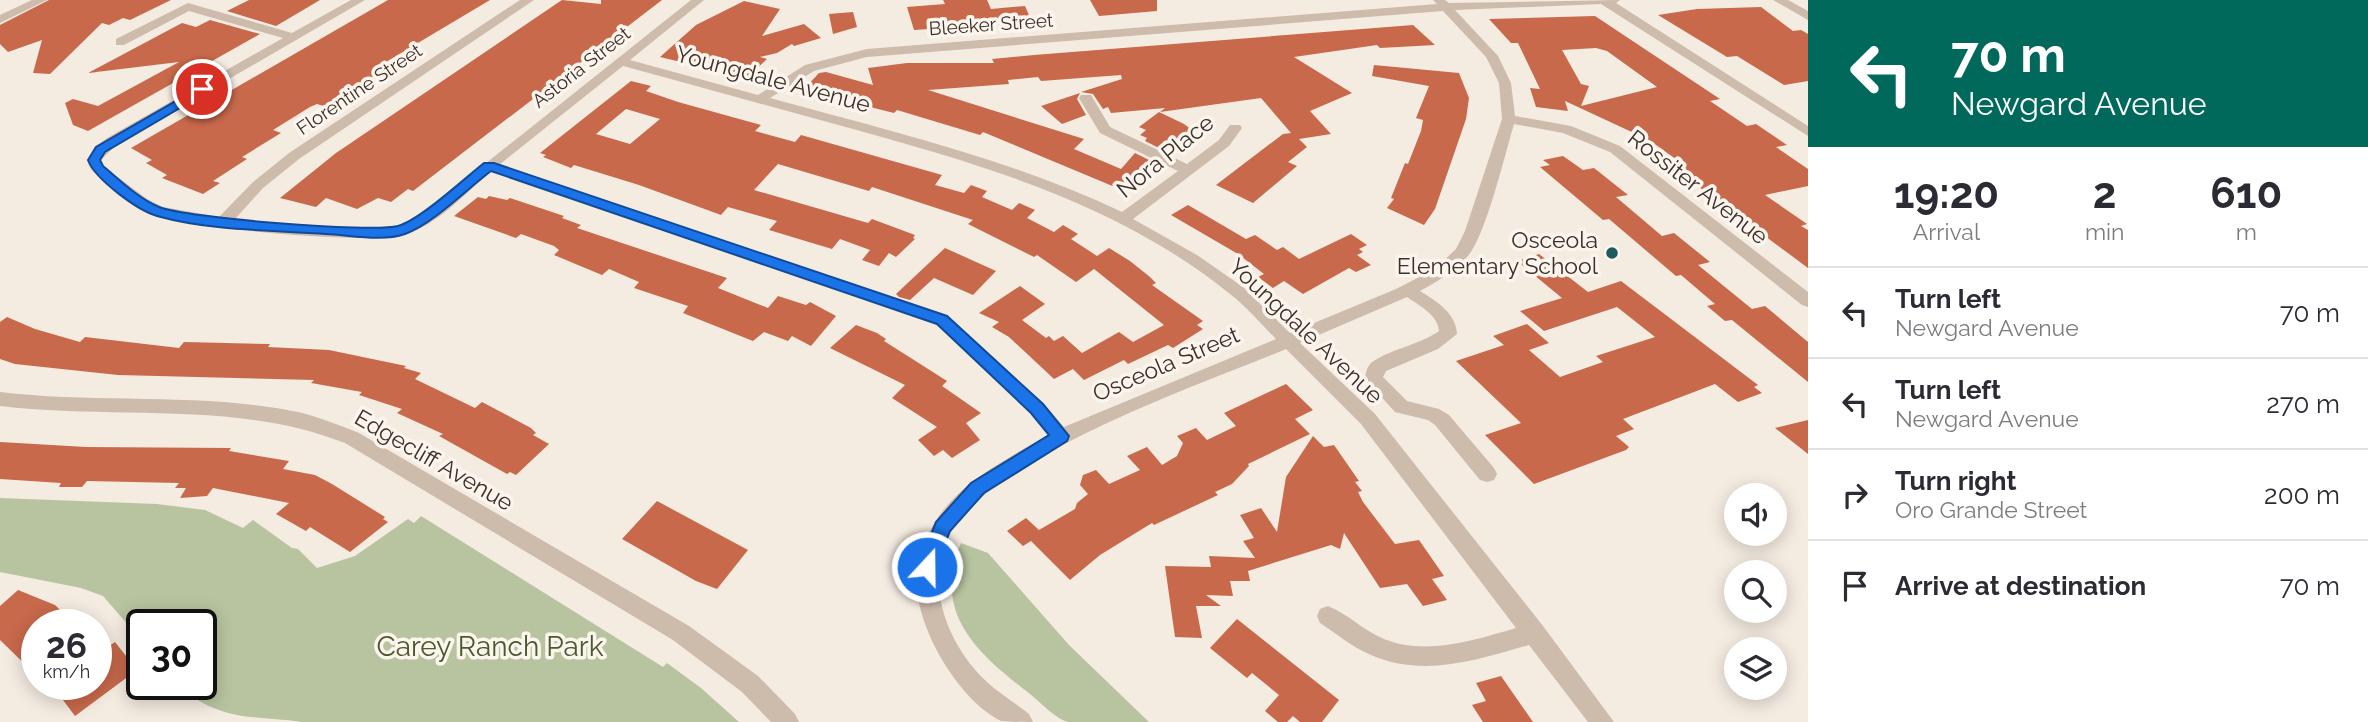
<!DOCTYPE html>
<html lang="en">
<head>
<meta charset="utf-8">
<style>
  body { margin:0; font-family:Raleway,sans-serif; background:#f2f2f3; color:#2b2b33; height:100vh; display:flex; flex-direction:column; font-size:26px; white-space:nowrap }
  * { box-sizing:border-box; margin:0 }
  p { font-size:23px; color:#7c7c81 }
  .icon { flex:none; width:38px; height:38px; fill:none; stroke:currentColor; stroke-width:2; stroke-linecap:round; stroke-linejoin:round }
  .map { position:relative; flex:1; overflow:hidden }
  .panel { display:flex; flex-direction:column; background:#fff; width:560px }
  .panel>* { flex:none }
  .top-card { background:#00695c; color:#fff; overflow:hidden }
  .tools { position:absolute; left:1724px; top:483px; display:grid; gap:14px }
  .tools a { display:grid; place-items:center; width:63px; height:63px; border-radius:50%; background:#fff; box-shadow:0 4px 18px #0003; font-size:35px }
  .speed { position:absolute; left:21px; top:609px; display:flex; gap:14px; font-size:35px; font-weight:700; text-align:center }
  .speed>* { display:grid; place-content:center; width:91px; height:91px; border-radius:50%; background:#fff; box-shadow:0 4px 18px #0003; line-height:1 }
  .speed small { font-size:18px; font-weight:400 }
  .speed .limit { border:4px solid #111; border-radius:10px; background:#fff; color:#111 }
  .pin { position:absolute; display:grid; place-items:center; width:60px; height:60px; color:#fff; margin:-30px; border:4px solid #fff; border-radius:50%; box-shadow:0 2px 7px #0007 }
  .me { position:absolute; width:77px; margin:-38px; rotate:21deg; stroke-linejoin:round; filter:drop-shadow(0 0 5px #0008) }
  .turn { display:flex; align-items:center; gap:24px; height:147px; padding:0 28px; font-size:32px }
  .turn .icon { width:91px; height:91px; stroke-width:2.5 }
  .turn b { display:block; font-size:49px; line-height:60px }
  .eta { display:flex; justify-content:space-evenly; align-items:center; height:119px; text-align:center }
  .eta b { font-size:42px; font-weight:700; line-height:49px }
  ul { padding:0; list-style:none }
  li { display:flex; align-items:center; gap:21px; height:91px; padding:0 28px; border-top:2px solid #e1e1e2 }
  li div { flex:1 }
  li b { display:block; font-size:26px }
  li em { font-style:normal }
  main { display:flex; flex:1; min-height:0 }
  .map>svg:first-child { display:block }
  .green { fill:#b8c4a0 }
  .building { fill:#c8694b; fill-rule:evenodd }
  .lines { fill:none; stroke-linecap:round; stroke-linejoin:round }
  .minor { fill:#cdbbac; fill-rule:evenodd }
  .route { fill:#1a73e8; stroke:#114b97; stroke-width:2 }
  .poi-dot { fill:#1f5a5e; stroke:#fbf5ee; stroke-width:2.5 }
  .labels { text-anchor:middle; stroke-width:7; stroke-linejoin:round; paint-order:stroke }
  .far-street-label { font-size:19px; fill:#3b302b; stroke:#fbf5ee }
  .street-label { font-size:23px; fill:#3b302b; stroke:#fbf5ee }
  .poi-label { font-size:23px; fill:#3b302b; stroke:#fbf5ee; text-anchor:end }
  .near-park-label { font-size:28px; fill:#4a5a2e; stroke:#fbf5ee }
</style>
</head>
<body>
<main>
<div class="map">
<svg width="1808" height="722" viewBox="0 0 1808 722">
  <rect width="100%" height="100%" fill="#f4ebe1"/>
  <path class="green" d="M0,498L157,504L205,510L243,528L253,520L292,548L298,549L317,568L355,556L408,519L414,523L421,516L663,667L667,663L701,688L739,722H302C247,715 222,722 175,684H201V625H142V641L103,596L81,588L0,572Z
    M961,543L988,553L1069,645L1149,722C1124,722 1093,722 1068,722C1056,719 1040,702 1030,694C978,654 931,614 961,543Z"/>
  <path class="building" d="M49,0H171L130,20L123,18L109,25L102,23L50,74L33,73L42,40L8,52L0,44V25Z
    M249,0H320L276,26L227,11Z
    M388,0H490L386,62L392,64L337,102L327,107L317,104L310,107L273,130L281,133L242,157L247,159L213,181L220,183L203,194L162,178L167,175L146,163L152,160L131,148Z
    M562,0L601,4V0H662L413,191L408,189L391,202L378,198L357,209L326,198L316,207L280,198L336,153Z
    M943,0H987L991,9L1025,6L1032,22L914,30L907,7L945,4Z
    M1090,0H1157V11L1099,16Z
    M744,1L780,9L762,36L804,24L821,38L794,46L792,44L777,53L760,57L767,59L747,78L660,57L696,25Z
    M1761,7L1793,31L1801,30L1808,34V81L1784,85L1737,56L1727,57L1658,15L1697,9Z
    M853,12L857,27L833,34L829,14Z
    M1595,16L1720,99L1710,101L1747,126L1756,124L1787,145L1776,147L1808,169V186L1765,195L1807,224L1801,226L1808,230V268L1675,169L1687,167L1649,140L1565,101L1568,111L1536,107L1530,88L1540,89L1518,43H1511L1489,19ZM1596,48L1607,51L1657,87L1581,106L1589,86L1581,84L1562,50Z
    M210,20L260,34L88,131L73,125L65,103L73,99L98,106L179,62L88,73L182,23L196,27Z
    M1413,25L1435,45L1380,48L1377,45L1294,57L1352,93L1310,111L1331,134L1299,139L1307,147L1288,162L1297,166L1253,203L1216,185L1283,134L1291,133L1261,98L1160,112L1165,108L1111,113L1108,107L1103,109L1093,94L1081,92L1122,79L1121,75L1041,81L1038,77L1008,80L1009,84L928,90L1084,139L1074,149L1121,169L1135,153L1149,160L1122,190L983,132L980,135L897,110L894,113L874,108L845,96L842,98L803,90L819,73L826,72L873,85L868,68L907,63H994L992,59L1034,55Z
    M1374,65L1459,73L1469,98L1466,119L1435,209L1424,225L1387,208L1394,199L1391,198L1405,163L1408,164L1421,131L1423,120L1416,118L1429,86L1372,76Z
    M631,81L651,86L646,91L678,102L761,125L755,131L795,142L801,135L942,175L935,185L964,193L971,185L987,191L982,197L1012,210L1019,203L1035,210L1027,218L1054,232L1063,225L1078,234L1071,239L1097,256L1109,248L1130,261L1150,277L1156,283L1152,285L1203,321L1197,325L1203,329L1173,348L1168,345L1128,364L1124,360L1084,380L1073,369L1054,379L1009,337L992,327L999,322L979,313L1020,286L1045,304L1022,320L1046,338L1049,336L1054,341L1063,336L1082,353L1119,332L1133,342L1164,325L1094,269L1076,282L1037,255L1034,257L968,224L973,220L872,187L869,191L778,164L754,190L868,223L872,219L915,235L913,238L915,239L896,257L889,253L879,266L862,260L870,250L840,239L832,249L769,230L777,221L728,207L721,215L639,185L574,165L571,168L543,157L546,155L540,153ZM626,109L660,119L630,144L596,134Z
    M1080,93L1077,99L1086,115L1062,124L1041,106Z
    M1159,112L1184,124L1192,130L1178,140L1164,141L1159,148L1145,141L1147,138L1140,135L1146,130L1139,127Z
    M1563,156L1583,170L1594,168L1628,195L1616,197L1662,236L1674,233L1710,262L1698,265L1752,309L1765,306L1808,342V382L1732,320L1725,321L1707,306L1715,304L1681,275L1676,276L1609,219L1603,220L1540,167L1550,165L1543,160Z
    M489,196L507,200L510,198L564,216L562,218L581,225L577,228L727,278L718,288L768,308L778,296L806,305L810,302L836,316L811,346L792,336L788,341L764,332L753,341L683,313L688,306L634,288L639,282L609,269L602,275L554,255L559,250L554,246L521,234L516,238L454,216L478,197L486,199Z
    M1188,205L1246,239L1255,235L1277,250L1283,247L1299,259L1351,234L1367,245L1359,249L1363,252L1357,255L1371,265L1356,272L1349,268L1303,294L1284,281L1273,288L1258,277L1264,274L1238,254L1171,215Z
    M945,248L996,271L973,295L934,278L910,300L899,297L896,294Z
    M1539,254L1588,292L1621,281L1758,385L1754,387L1762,393L1738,402L1715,384L1623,419L1634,429L1616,436L1629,447L1626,450L1534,484L1485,435L1521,423L1456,361L1504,345L1493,336L1527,324L1549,343L1529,350L1560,377L1603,362L1596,356L1655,337L1617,307L1544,331L1520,311L1562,298L1517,261Z
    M7,317L35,329L80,342L85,337L179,348L184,342L270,344L268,347L329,350L406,366L404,368L421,373L415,379L475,408L482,402L531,428L536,433L533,435L549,444L516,475L510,472L507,474L439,436L443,434L397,413L402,409L359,395L362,392L311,383L314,380L118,375L15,364L0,359V322Z
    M856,325L877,333L886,339L884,341L947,381L942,386L981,413L966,423L980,440L952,458L943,450L934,456L918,440L937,427L892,398L905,385L830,348Z
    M1286,384L1313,410L1295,419L1310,434L1248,464L1249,466L1232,484L1215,492L1218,495L1154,525L1152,523L1100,555L1070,580L1031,541L1023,546L1007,531L1026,518L1039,530L1075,509L1077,503L1088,494L1080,485L1083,475L1096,470L1109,484L1140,470L1127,456L1147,447L1162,465L1177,456L1183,443L1177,436L1196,428L1207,440L1236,426L1224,413Z
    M1808,420V454L1775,428Z
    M1313,436L1324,447L1334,445L1359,481L1355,482L1362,491L1358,492L1363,502L1395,544L1419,540L1444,576L1432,579L1447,600L1423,606L1407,584L1380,588L1344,533L1340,549L1331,545L1248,571L1250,581H1230L1233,596L1206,595L1221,606H1196L1202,638L1175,637L1165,566L1211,567L1209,556L1255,558L1243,541L1254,538L1240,515L1261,508L1277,532L1286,477Z
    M0,442L86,447L231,448L229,451L289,461L283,469L315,475L332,484L385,517L383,519L388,522L350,552L310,527L306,531L276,514L289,503L213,488L207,496L180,498L186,488H175L179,483L87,481L82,487H59L61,483L0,479Z
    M657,501L748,550L717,589L696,581L622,539Z
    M18,590L55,605L76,625H37V676L0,640V606Z
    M1237,619L1339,700L1322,722H1300L1293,716L1287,722H1278L1265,711L1279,695L1252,673L1247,678L1210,648Z
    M115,642L137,670L75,716L51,684H96V655Z
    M1501,676L1533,722H1483L1472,705L1486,701L1476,683Z"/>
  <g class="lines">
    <path class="minor" d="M32,0H47L0,23V15Z
      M351,0H365L117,144L101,160L103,166L147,199L163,207L219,217L253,182L289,153L520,0H534L299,159L263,188L235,219C276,224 359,235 398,226C410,223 421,214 431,207L691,0H704L630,60L758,95L805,65L867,49L1437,4L1433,0H1445L1449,3L1620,0L1616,3L1808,126V136L1601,4L1455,10L1498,56L1511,83L1515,116L1571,126L1620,146L1808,292V307L1802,305L1610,152L1563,133L1514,124C1505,154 1486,235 1468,256C1454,272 1438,281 1420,291C1436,301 1456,313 1457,334L1438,349L1386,371L1383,377L1407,401L1439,409L1449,415L1494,468L1497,474L1494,480L1487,482L1480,480L1435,425L1428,420L1395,412L1365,379C1366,373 1366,368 1371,363C1387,350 1420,345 1439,331C1438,315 1420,306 1407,297L1300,343L1375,414L1543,626L1614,722H1588L1529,645C1477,660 1423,678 1371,655C1352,647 1337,634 1320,623L1317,616L1320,609L1328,606C1348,614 1364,631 1384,639C1426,656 1475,640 1516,628L1361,424L1286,349C1204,383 990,457 950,534C939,556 938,570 940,595C944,627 963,660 987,682C1000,694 1015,703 1029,714L1033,722C1024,722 1009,722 1001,721C956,699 909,617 917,567C918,554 928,534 935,522C960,481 1008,459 1049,434L1031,413L936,324L491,171C466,193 441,221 410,233C374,247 187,228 150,213C132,206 102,182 90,168L87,160L95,147L107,138L283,38L189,11L124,45H116V39L188,3L292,33ZM1443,11L1486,57L1499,83L1502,119L1465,231L1456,249L1435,269L1396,289L1290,333L1243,287L1197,255L1133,219L1229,146L1242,128L1240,125H1230L1219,140L1187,164L1110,127L1091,95H1081L1079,98L1100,133L1178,171L1122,212C1010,159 890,131 770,98L814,71L867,57ZM623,66C700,87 776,108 853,129C987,166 1120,205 1230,294C1247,307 1261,324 1276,339L1064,427L1043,403L948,316L499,165Z
      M1773,0H1788L1808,11V20Z
      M0,392C99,404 201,392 298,412C319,417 339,425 359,433L689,626L758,676L795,714L799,722H771L742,692L673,640L345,443C237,400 114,420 0,406Z"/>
  </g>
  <path class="route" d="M202,86L208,89L207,92L105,152L100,160L103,166C121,181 138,198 159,207C186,218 371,233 398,226C420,220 465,178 484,163H494L947,316L1043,404L1069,436L1067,441L984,493L950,531L934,573H920L918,567L936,522L971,483L1049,435L1031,413L937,324L491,171C467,189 433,224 405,234C382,242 350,235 326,234C270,230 211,231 157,216C137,210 95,179 88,160L96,147Z"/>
  <circle class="poi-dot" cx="1612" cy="253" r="7"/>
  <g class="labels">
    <g class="far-street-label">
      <text transform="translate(991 24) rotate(-4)" y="7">Bleeker Street</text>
      <text transform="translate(581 67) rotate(-38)" y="7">Astoria Street</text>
      <text transform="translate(359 89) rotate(-34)" y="7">Florentine Street</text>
    </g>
    <g class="street-label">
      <text transform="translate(773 79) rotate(15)" y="8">Youngdale Avenue</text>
      <text transform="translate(1165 156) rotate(-39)" y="8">Nora Place</text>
      <text transform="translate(1698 187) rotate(38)" y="8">Rossiter Avenue</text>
      <text transform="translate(1306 331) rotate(43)" y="8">Youngdale Avenue</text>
      <text transform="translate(1166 364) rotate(-23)" y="8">Osceola Street</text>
      <text transform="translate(434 460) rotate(30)" y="8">Edgecliff Avenue</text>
    </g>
    <g class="poi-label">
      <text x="1598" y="248">Osceola<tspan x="1598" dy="26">Elementary School</tspan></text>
    </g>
    <g class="near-park-label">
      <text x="490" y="656">Carey Ranch Park</text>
    </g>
  </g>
</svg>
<div class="tools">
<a><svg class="icon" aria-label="sound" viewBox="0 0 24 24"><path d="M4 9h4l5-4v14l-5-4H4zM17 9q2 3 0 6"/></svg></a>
<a><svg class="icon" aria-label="search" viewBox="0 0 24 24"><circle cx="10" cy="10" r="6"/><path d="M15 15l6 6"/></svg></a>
<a><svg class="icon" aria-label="layers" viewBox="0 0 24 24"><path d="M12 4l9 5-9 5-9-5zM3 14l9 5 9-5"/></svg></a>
</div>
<div class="speed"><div>26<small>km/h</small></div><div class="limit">30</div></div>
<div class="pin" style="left:202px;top:89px;background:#d93025"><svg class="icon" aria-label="arrive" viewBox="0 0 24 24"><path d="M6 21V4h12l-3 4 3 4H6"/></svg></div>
<svg class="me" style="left:927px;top:567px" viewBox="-20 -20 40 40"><circle r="17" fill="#1a73e8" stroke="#fff" stroke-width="3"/><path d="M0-11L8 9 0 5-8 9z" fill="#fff"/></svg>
</div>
<section class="panel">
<div class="top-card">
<div class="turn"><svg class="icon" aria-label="left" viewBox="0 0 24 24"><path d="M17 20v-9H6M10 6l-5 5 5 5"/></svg><div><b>70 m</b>Newgard Avenue</div></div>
</div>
<div class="eta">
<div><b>19:20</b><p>Arrival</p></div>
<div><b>2</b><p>min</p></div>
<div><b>610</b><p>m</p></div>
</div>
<ul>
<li><svg class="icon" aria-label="left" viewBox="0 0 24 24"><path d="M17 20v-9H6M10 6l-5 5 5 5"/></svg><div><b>Turn left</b><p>Newgard Avenue</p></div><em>70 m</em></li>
<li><svg class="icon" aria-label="left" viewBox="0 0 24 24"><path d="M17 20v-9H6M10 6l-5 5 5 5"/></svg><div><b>Turn left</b><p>Newgard Avenue</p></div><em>270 m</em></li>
<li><svg class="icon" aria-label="right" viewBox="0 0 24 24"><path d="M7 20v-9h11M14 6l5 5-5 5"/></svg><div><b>Turn right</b><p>Oro Grande Street</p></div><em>200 m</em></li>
<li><svg class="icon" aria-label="arrive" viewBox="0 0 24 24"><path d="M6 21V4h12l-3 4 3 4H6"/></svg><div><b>Arrive at destination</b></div><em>70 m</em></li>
</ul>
</section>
</main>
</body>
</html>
